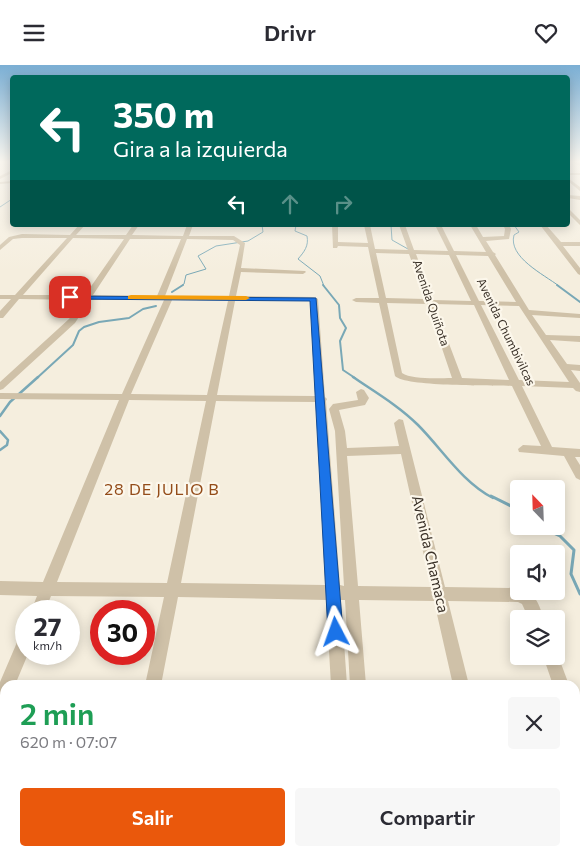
<!DOCTYPE html>
<html lang="es">
<head>
<meta charset="utf-8">
<style>
  body { margin:0; font-family:Commissioner,sans-serif; background:#f7f7f7; color:#2b2b33; height:100vh; display:flex; flex-direction:column; font-size:19px; white-space:nowrap }
  * { box-sizing:border-box; margin:0 }
  p { font-size:16px; color:#7c7c81 }
  .icon { flex:none; width:28px; height:28px; fill:none; stroke:currentColor; stroke-width:2; stroke-linecap:round; stroke-linejoin:round }
  .map { position:relative; flex:1; overflow:hidden }
  .side { position:absolute; left:0px; top:615px; width:580px; height:176px; display:flex; flex-direction:column; background:#fff; border-radius:15px 15px 0 0; box-shadow:0 2px 12px #0003 }
  .side>* { flex:none }
  .banner { position:absolute; left:10px; top:10px; width:560px; height:152px; border-radius:5px; box-shadow:0 2px 12px #0003; background:#00695c; color:#fff; overflow:hidden }
  .needle { width:32px; rotate:337deg }
  .buttons { position:absolute; left:510px; top:415px; display:grid; gap:10px }
  .buttons a { display:grid; place-items:center; width:55px; height:55px; border-radius:5px; background:#fff; box-shadow:0 2px 12px #0003; font-size:25px }
  .speed { position:absolute; left:15px; top:535px; display:flex; gap:10px; font-size:25px; font-weight:700; text-align:center }
  .speed>* { display:grid; place-content:center; width:65px; height:65px; border-radius:50%; background:#fff; box-shadow:0 2px 12px #0003; line-height:1 }
  .speed small { font-size:12px; font-weight:400 }
  .speed .limit { border:8px solid #d22; background:#fff; color:#111 }
  .pin { position:absolute; display:grid; place-items:center; width:42px; height:42px; color:#fff; margin:-21px; border-radius:10px; box-shadow:0 2px 8px #0006 }
  .me { position:absolute; width:55px; margin:-28px; rotate:356deg; stroke-linejoin:round; filter:drop-shadow(0 0 4px #0008) }
  .turn { display:flex; align-items:center; gap:18px; height:105px; padding:0 20px; font-size:22px }
  .turn .icon { width:65px; height:65px; stroke-width:2.5 }
  .turn b { display:block; font-size:35px; line-height:42px }
  .lanes { display:flex; align-items:center; height:48px; padding:0 20px; background:#0003; justify-content:center; gap:25px; direction:ltr }
  .lanes .off { opacity:.35 }
  .round { display:grid; place-items:center; flex:none; width:52px; height:52px; border-radius:5px; background:#f7f7f7 }
  .headline { display:flex; align-items:center; justify-content:space-between; height:85px; padding:0 20px }
  h1 { font-size:30px; font-weight:600; line-height:38px; color:#1e9e55 }
  .action { display:flex; gap:10px; margin-top:auto; padding:10px 20px }
  .action a { flex:1; height:58px; border-radius:5px; background:#ea580c; color:#fff; font-size:20px; font-weight:600; line-height:58px; text-align:center }
  .action a+a { background:#f7f7f7; color:#2b2b33 }
  header { display:flex; justify-content:space-between; align-items:center; height:65px; padding:0 20px; background:#fff; font-size:22px; font-weight:600 }
  .map>svg:first-child { display:block }
  .lines { fill:none; stroke-linecap:round; stroke-linejoin:round }
  .stream-far3 { stroke:#79a8b6; stroke-width:1 }
  .stream-far2 { stroke:#79a8b6; stroke-width:2 }
  .stream-far1 { stroke:#79a8b6; stroke-width:2.5 }
  .stream { stroke:#79a8b6; stroke-width:3 }
  .minor { fill:#cfc1a8; fill-rule:evenodd }
  .route { fill:#1a73e8; stroke:#114b97 }
  .slow { fill:#f59e0b }
  .labels { text-anchor:middle; stroke-width:4.5; stroke-linejoin:round; paint-order:stroke }
  .far-street-label { font-size:12px; fill:#3b3229; stroke:#fcf7eb }
  .street-label { font-size:15px; fill:#3b3229; stroke:#fcf7eb }
  .neighbourhood-label { font-size:16px; letter-spacing:1px; fill:#934c19; stroke:#fcf7eb }
</style>
</head>
<body>
<header><svg class="icon" aria-label="menu" viewBox="0 0 24 24"><path d="M4 6h16M4 12h16M4 18h16"/></svg>Drivr<svg class="icon" aria-label="heart" viewBox="0 0 24 24"><path d="M12 20l-8-8c-3-5 5-10 8-4 3-6 11-1 8 4z"/></svg></header>
<div class="map">
<svg width="580" height="791" viewBox="0 0 580 791">
  <rect width="100%" height="100%" fill="#f5eede"/>
  <g class="lines">
    <path class="stream-far3" d="M0,142L12,134
      M296,160L295,166L307,171C309,181 304,187 298,194L320,211L324,221
      M391,160L392,175L408,184
      M514,160L519,167L514,170C508,192 543,209 559,221
      M181,221L184,219L186,210L206,204L198,191L216,181L248,176L263,167L262,160"/>
    <path class="stream-far2" d="M323,220L339,240L340,253L346,263L340,276L343,305L355,313
      M557,220L580,237
      M172,227L183,220
      M37,313L73,280L79,266L84,262L99,257L129,253L143,244L156,241"/>
    <path class="stream-far1" d="M353,312C375,327 399,341 418,360C442,384 462,417 493,433
      M0,351L10,337L38,312
      M0,366L8,375L7,380L0,385"/>
    <path class="stream" d="M491,431L519,445
      M538,461L560,471L574,485L571,509L580,529"/>
    <path class="minor" d="M571,96L580,98V101L572,97Z
      M12,105V108L0,114V111Z
      M568,108H580V110H568Z
      M568,113L580,122V126L568,116Z
      M12,116V118L0,119V117Z
      M568,130L580,131V135L568,133Z
      M568,143L580,155V160L568,148Z
      M79,160H85L76,170H126L133,160H139L132,170L183,171L187,160H193L189,171H234L245,178L241,203L305,206L306,207L303,209L241,207L236,231L314,232L318,234L325,332L327,334L326,336L340,520L344,521L335,366L329,344L333,339L358,335L356,327L361,324L364,325L369,333L365,340L339,345L345,366L347,383L399,381L394,358L399,354L403,355L445,522L519,523V526C536,526 539,540 544,554H529L522,539L518,537L448,536L469,620H453L434,536L359,535L366,620H350L345,535H341L347,620H331L326,535L178,532L161,620H145L164,532L51,531L45,546H31L37,531L0,530V516L43,517L119,335L0,334V328L122,329L164,235H90L75,258L3,324L0,325V317L69,254L82,235L19,234L3,253H0V246L11,234H0V230H15L67,173H22L13,174L0,185V180L9,172L22,169L70,170ZM73,173L124,174L85,230H23ZM130,174H181L157,231L93,230ZM187,174L233,175L240,180L229,231H165ZM172,235L228,236L207,330L131,329ZM235,236H310L315,331L217,330ZM129,335L206,336L167,518L57,517ZM216,336L316,337L325,520L181,518ZM401,389L431,522L358,521L347,391Z
      M332,160H338V177L368,178L364,160H370L375,184L408,185L399,160H405L414,185L448,186L435,160H441L454,186L486,187L470,160H476L483,172L504,171L505,164L503,160H509L511,164L509,174L486,176L493,187L496,189L495,190L529,245L580,249V253L532,250L546,270L580,271V277L550,275L567,299L580,300V306L571,305L580,318V327L576,326L573,323L522,321L552,382L580,384V392H575L580,400V415L576,413L564,391L519,387L518,384L523,380L541,381L512,321C492,320 406,322 395,311L379,238L356,237L352,235L356,233H379L368,182L338,181L337,183H333ZM376,188L409,189L425,234L386,233ZM416,189L449,190L471,236L433,235ZM456,190L488,191L516,237L479,236ZM387,238L427,239L452,313C440,313 412,315 402,308ZM434,239L474,240L509,315L462,313ZM481,240L519,241L569,317L519,315Z
      M540,160H546L561,177H580V181H563L580,203V210L578,209Z
      M26,565L28,589L15,620H5V642L0,644V617L21,568Z
      M556,585L569,620H553L543,591H556Z
      M575,647L580,649V679L575,677Z
      M575,778H580V791H350L348,786H575Z
      M109,786H129L128,791H108Z"/>
  </g>
  <linearGradient id="sky" x2="0" y2="1"><stop stop-color="#7bafd4"/><stop offset="0.47" stop-color="#faf7f0"/><stop offset="1" stop-color="#faf7f0" stop-opacity="0"/></linearGradient>
  <rect width="580" height="206" fill="url(#sky)"/>
  <path class="route" d="M68,231L316,233L343,567L341,572L336,575L330,572L328,567L310,236L70,234H68Z"/>
  <path class="slow" d="M131,230L246,231L250,233L246,235L128,234V231Z"/>
  <g class="labels">
    <g class="far-street-label">
      <text transform="translate(431 238) rotate(71)" y="4">Avenida Quiñota</text>
      <text transform="translate(506 267) rotate(64)" y="4">Avenida Chumbivilcas</text>
    </g>
    <g class="street-label">
      <text transform="translate(430 489) rotate(77)" y="5">Avenida Chamaca</text>
    </g>
    <g class="neighbourhood-label">
      <text x="162" y="430">28 DE JULIO B</text>
    </g>
  </g>
</svg>
<div class="buttons">
<a><svg class="needle" viewBox="-14 -14 28 28"><path d="M0-13l5 13h-10z" fill="#e53935"/><path d="M0 13l5-13h-10z" fill="#7c7c81"/></svg></a>
<a><svg class="icon" aria-label="sound" viewBox="0 0 24 24"><path d="M4 9h4l5-4v14l-5-4H4zM17 9q2 3 0 6"/></svg></a>
<a><svg class="icon" aria-label="layers" viewBox="0 0 24 24"><path d="M12 4l9 5-9 5-9-5zM3 14l9 5 9-5"/></svg></a>
</div>
<div class="speed"><div>27<small>km/h</small></div><div class="limit">30</div></div>
<div class="pin" style="left:70px;top:232px;background:#d93025"><svg class="icon" aria-label="arrive" viewBox="0 0 24 24"><path d="M6 21V4h12l-3 4 3 4H6"/></svg></div>
<svg class="me" style="left:336px;top:567px" viewBox="-20 -20 40 40"><path d="M0-17L14 15 0 8-14 15z" fill="#1a73e8" stroke="#fff" stroke-width="4"/></svg>
<div class="banner">
<div class="turn"><svg class="icon" aria-label="left" viewBox="0 0 24 24"><path d="M17 20v-9H6M10 6l-5 5 5 5"/></svg><div><b>350 m</b>Gira a la izquierda</div></div>
<div class="lanes"><svg class="icon" aria-label="left" viewBox="0 0 24 24"><path d="M17 20v-9H6M10 6l-5 5 5 5"/></svg><svg class="icon off" aria-label="ahead" viewBox="0 0 24 24"><path d="M12 20V5M6 11l6-6 6 6"/></svg><svg class="icon off" aria-label="right" viewBox="0 0 24 24"><path d="M7 20v-9h11M14 6l5 5-5 5"/></svg></div>
</div>
<section class="side">
<div class="headline"><div><h1>2 min</h1><p>620 m · 07:07</p></div><a class="round"><svg class="icon" aria-label="close" viewBox="0 0 24 24"><path d="M6 6l12 12M18 6L6 18"/></svg></a></div>
<div class="action"><a>Salir</a><a>Compartir</a></div>
</section>
</div>
</body>
</html>
